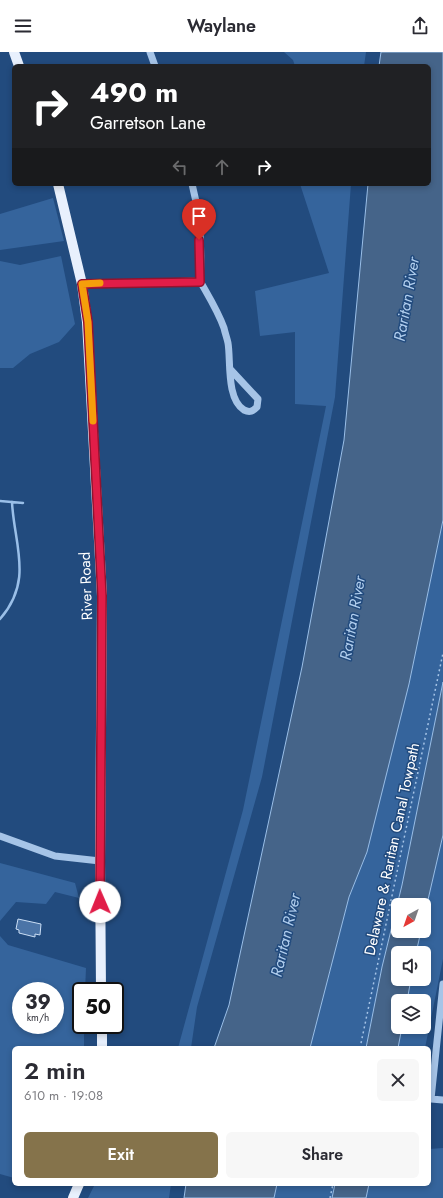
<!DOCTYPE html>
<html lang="en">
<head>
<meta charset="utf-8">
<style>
  body { margin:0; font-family:Jost,sans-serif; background:#f7f7f7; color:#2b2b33; height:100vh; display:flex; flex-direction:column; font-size:15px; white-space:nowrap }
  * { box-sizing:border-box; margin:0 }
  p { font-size:13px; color:#7c7c81 }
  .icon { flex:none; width:22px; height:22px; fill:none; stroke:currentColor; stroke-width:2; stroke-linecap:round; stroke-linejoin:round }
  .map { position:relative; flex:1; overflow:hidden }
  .details { position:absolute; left:12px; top:994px; width:419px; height:140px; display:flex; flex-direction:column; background:#fff; border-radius:6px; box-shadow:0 2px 6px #0003 }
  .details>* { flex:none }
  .banner { position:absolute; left:12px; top:12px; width:419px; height:122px; border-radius:6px; box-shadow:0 2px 6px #0003; background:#202124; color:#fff; overflow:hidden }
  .needle { width:26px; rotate:220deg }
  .fabs { position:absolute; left:391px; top:846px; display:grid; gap:8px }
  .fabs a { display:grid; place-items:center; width:40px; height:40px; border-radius:6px; background:#fff; box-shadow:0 2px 6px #0003; font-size:20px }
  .speed { position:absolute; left:12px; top:930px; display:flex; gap:8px; font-size:20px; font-weight:700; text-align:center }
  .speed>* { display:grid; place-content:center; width:52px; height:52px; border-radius:50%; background:#fff; box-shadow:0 2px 6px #0003; line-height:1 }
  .speed small { font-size:10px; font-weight:400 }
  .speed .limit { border:2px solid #111; border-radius:6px; background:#fff; color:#111 }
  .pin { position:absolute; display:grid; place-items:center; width:34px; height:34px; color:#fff; margin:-41px -17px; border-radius:50% 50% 50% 0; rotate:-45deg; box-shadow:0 0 4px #0007 }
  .pin .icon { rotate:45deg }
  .me { position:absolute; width:44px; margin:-22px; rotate:359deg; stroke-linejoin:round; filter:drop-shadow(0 0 3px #0008) }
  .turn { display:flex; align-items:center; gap:14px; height:84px; padding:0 12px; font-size:18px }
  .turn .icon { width:52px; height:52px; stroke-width:2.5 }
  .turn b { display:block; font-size:28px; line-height:34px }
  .lanes { display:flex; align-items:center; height:38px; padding:0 12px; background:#0003; justify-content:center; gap:20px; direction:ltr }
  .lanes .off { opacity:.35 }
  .round { display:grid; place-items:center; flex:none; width:42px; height:42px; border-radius:6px; background:#f7f7f7 }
  .overview { display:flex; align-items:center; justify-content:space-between; height:68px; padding:0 12px }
  h1 { font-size:24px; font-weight:600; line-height:30px }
  .primary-button { display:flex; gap:8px; margin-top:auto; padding:8px 12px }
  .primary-button a { flex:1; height:46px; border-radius:6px; background:#85734b; color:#fff; font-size:16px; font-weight:600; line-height:46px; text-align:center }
  .primary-button a+a { background:#f7f7f7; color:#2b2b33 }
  header { display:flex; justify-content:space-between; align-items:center; height:52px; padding:0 12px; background:#fff; font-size:18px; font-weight:600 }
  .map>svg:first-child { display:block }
  .green { fill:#35649c; fill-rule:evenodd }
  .water { fill:#456489; stroke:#9abfe8 }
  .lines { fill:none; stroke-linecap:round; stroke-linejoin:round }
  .stream { stroke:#9abfe8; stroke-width:2.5 }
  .building { fill:#4b74a7; stroke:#cadef5 }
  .path { stroke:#a6c4e7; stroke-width:1.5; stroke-dasharray:2 3; stroke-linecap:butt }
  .minor { stroke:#a6c4e7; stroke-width:7 }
  .major { stroke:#e8f0fd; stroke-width:10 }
  .route-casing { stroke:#92132f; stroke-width:10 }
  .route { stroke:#e11d48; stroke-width:7 }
  .slow { stroke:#f59e0b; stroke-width:7 }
  .labels { text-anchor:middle; stroke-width:3; stroke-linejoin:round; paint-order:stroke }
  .street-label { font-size:15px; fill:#fff; stroke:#224b7e }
  .water-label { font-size:16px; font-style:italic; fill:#b1ceee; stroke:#224b7e }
</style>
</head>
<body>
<header><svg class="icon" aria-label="menu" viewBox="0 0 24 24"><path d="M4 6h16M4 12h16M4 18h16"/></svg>Waylane<svg class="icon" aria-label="share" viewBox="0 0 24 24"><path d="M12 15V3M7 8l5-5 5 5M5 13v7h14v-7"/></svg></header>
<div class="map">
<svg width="443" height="1146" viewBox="0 0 443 1146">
  <rect width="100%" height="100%" fill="#224b7e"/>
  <path class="green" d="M284,0H366L364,14H295L293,8Z
    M300,132H351L335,345L262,725L197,955L191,996H178L243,758L324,364L326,354L295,352V280L260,284L255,239L329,221Z
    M53,146L64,189L0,198V162Z
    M61,204L75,272L59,290L30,302L13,316H0V209L20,213Z
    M443,468V630L402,833L382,915L366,996H310L349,845L367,800L409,632Z
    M443,783V907L425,996H398L402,975H424V949H407L411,927H424V901H416L421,879H424V865Z
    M0,811L75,831L79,846L55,840L46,852L16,850L0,869Z
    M0,884L8,893L86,916L85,939H81V973H84V996H14V1126L0,1122ZM21,939H55V973H21Z
    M443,1096V1146H366L369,1132H429V1097Z
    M95,1132H171L169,1146H88Z
    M277,1132H335L332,1146H274Z"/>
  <path class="water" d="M381,0H443V468L409,632L367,800L349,845L310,996H214L229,953L302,615L344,388L368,132H429V14H379Z
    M443,630V783L424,865V853H398V879H421L416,901H398V927H411L407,949H398V975H402L398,996H366L382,915L402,833Z
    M186,1132H277L274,1146H184Z
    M335,1132H369L366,1146H332Z"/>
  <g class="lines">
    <path class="stream" d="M0,449L23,451
      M0,567C34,528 14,493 12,450"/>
  </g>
  <path class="building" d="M18,867L41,872L40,883L35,882V885L19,881V878L16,877Z"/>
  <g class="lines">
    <path class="path" d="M360,996L443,601
      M330,1146L333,1132"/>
    <path class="minor" d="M150,0L155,14
      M192,132C200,162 202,198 200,229
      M200,229C209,245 218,259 224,276C225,281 227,286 228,291C231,308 226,347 244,358C250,361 253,359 257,355L258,347L230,317
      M82,232L200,229
      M0,784L55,804L100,809
      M443,932L431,1047L443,1048"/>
    <path class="major" d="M14,0L19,14
      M58,132L82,232L87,270L102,544L100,809L101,939
      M102,973V996
      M73,1146L79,1132"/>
  </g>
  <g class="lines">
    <g class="route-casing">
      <path id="route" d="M100,850L102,544L88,270L82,232L200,230L199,188"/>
    </g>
    <use href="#route" class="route"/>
    <path class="slow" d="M93,369L88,270L82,232L100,231"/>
  </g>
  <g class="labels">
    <g class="street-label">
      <text transform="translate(86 534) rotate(-92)" y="5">River Road</text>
      <text transform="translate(392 797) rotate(-78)" y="5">Delaware &amp; Raritan Canal Towpath</text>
    </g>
    <g class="water-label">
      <text transform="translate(406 247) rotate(-80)" y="6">Raritan River</text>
      <text transform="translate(352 566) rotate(-80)" y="6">Raritan River</text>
      <text transform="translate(285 883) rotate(-77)" y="6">Raritan River</text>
    </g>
  </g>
</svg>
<div class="fabs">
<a><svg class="needle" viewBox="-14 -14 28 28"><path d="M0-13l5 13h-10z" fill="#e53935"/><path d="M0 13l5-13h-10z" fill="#7c7c81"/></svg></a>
<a><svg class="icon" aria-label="sound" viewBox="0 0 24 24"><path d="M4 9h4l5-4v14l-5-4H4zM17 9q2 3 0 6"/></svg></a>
<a><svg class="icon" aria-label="layers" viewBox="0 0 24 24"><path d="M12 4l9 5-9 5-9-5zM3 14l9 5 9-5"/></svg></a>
</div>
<div class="speed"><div>39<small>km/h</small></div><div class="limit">50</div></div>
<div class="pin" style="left:199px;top:188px;background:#d93025"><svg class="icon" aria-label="arrive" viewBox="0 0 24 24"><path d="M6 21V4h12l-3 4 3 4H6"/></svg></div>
<svg class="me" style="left:100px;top:850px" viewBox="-20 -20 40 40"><circle r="19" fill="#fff"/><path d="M0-13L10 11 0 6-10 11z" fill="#e11d48"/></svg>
<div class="banner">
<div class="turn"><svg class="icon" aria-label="right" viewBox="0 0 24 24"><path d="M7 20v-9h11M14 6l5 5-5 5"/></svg><div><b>490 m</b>Garretson Lane</div></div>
<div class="lanes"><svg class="icon off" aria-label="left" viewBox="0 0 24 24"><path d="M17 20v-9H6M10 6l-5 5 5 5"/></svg><svg class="icon off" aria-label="ahead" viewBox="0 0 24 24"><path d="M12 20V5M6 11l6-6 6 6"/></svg><svg class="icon" aria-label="right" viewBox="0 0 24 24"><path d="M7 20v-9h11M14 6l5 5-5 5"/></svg></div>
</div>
<section class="details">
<div class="overview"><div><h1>2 min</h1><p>610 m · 19:08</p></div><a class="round"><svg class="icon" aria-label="close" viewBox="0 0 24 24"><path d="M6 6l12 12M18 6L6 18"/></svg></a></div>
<div class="primary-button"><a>Exit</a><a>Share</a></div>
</section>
</div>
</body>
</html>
